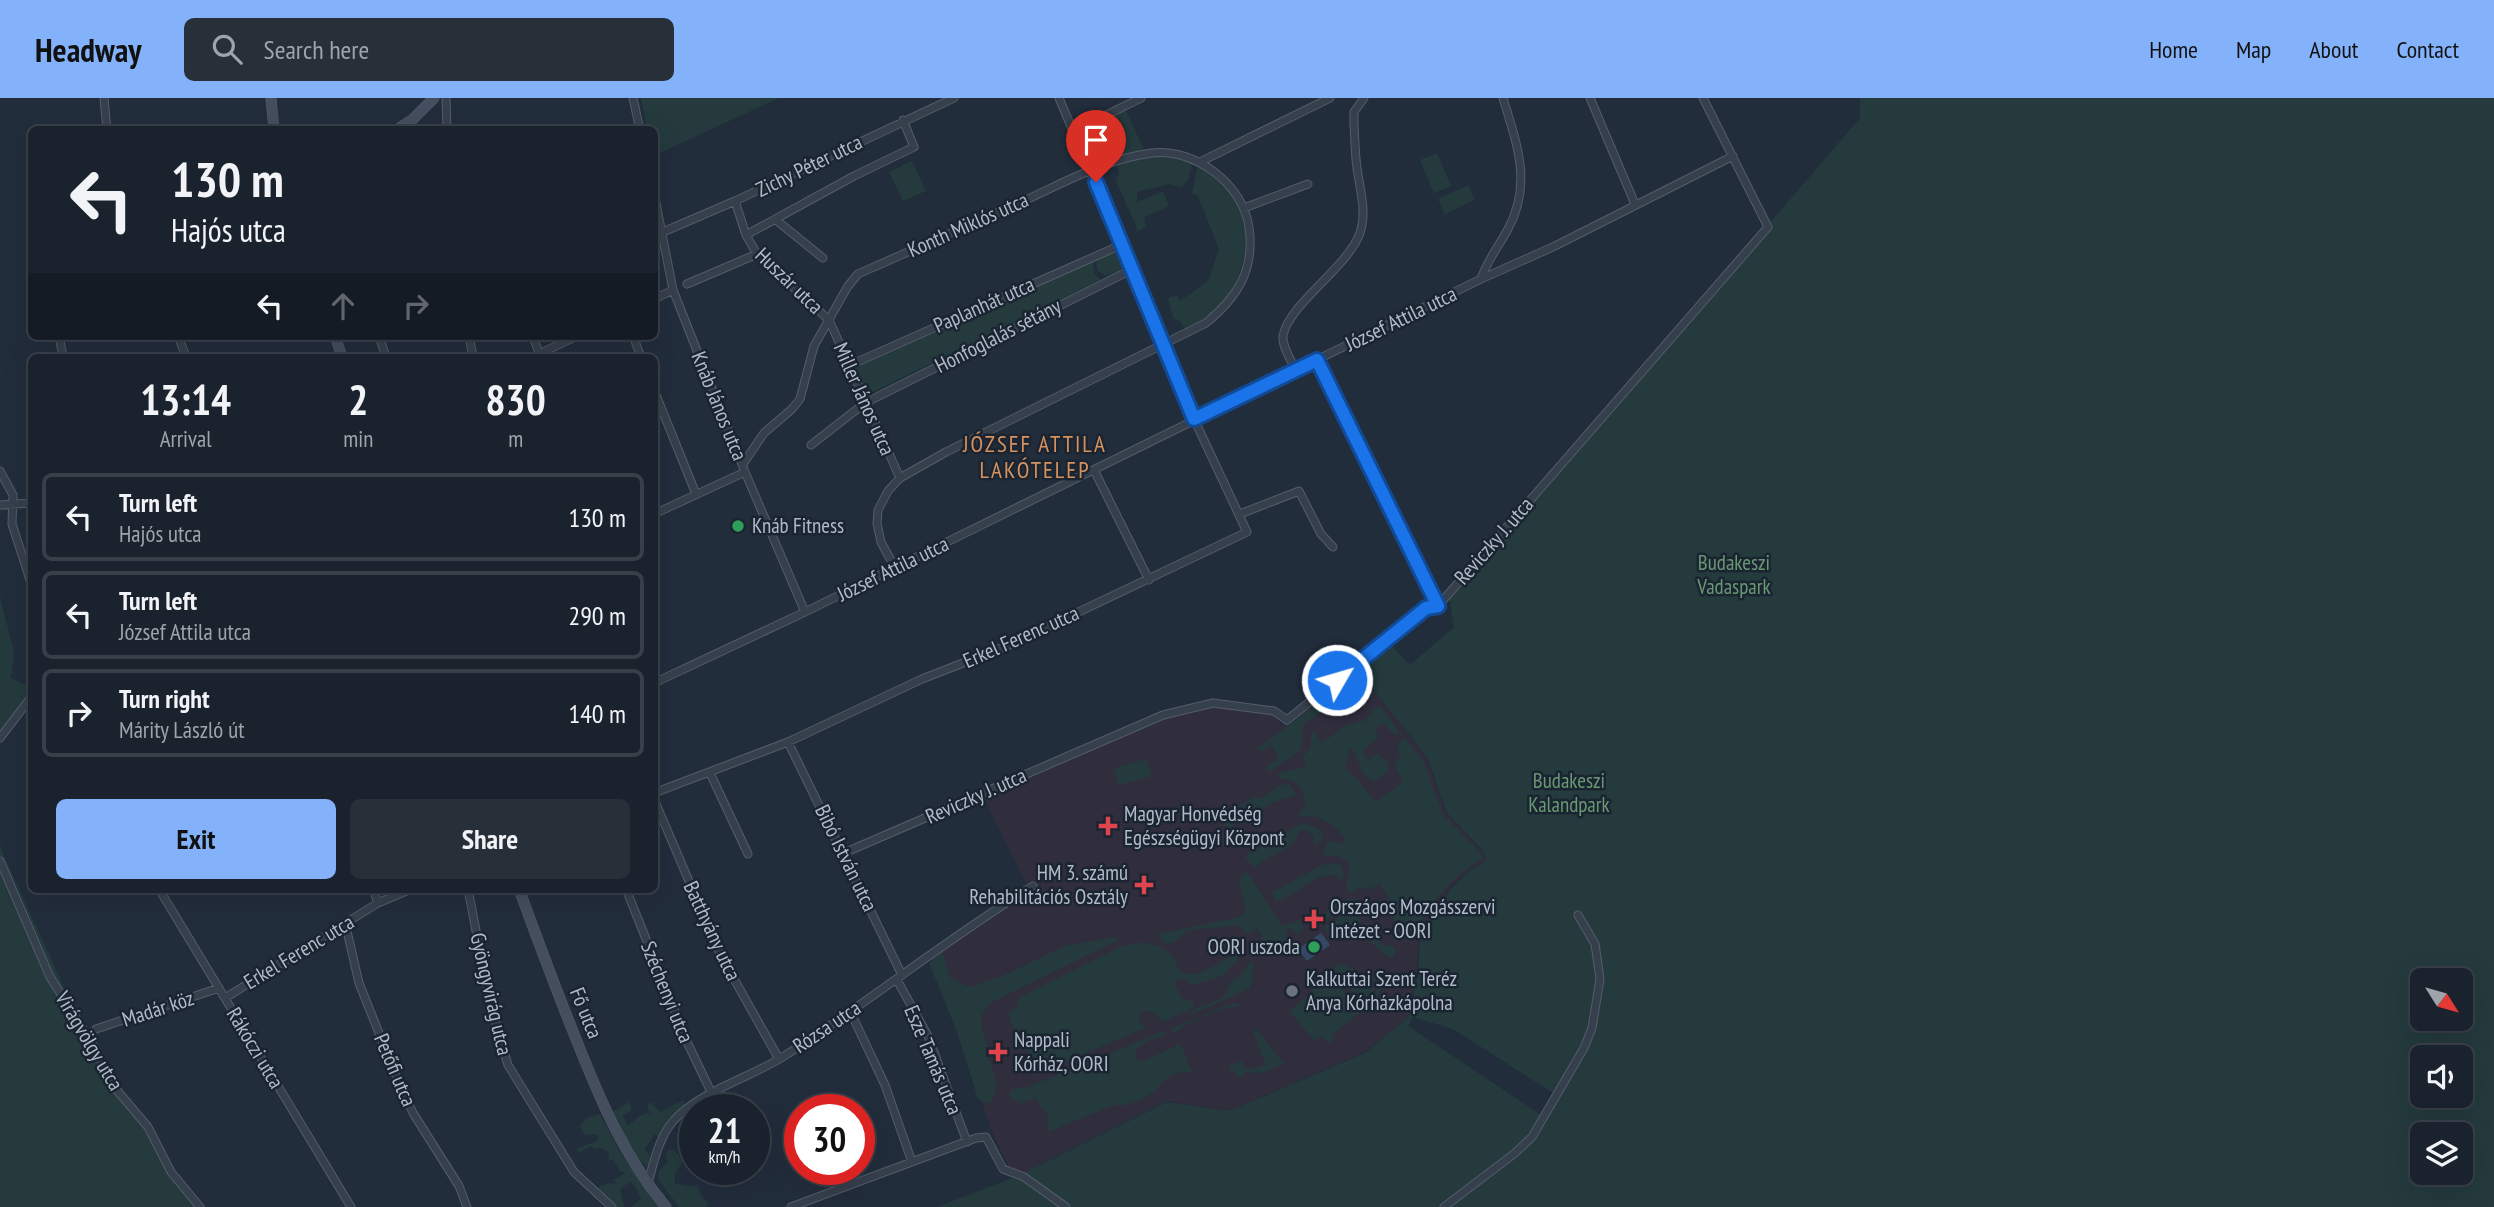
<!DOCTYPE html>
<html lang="en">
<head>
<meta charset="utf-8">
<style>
  body { margin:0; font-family:"PT Sans Narrow",sans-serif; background:#272f39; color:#f1f3f6; height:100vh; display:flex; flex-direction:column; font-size:26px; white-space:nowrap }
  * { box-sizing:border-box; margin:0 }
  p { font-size:23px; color:#9fa4aa }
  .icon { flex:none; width:38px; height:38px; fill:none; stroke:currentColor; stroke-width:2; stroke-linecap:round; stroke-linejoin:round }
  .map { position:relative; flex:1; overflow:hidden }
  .sheet { position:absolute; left:28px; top:256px; width:630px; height:539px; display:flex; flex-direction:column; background:#1a222d; border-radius:10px; box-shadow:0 7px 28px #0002,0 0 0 2px #383f49 }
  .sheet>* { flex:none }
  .top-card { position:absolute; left:28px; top:28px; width:630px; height:214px; border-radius:10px; box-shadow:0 7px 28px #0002,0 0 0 2px #383f49; background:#1a222d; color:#f1f3f6; overflow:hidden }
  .needle { width:46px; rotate:127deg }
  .tools { position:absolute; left:2410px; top:870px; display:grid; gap:14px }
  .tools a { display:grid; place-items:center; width:63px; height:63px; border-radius:10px; background:#1a222d; box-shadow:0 7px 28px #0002,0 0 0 2px #383f49; font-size:35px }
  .speed { position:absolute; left:679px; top:996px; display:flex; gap:14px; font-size:35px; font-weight:700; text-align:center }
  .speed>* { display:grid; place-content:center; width:91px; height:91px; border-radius:50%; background:#1a222d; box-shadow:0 7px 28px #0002,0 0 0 2px #383f49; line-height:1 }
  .speed small { font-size:18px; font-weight:400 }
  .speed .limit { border:10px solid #d22; background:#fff; color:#111 }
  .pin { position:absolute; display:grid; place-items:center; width:60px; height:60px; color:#fff; margin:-72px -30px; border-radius:50% 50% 50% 0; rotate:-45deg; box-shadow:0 0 7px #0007 }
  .pin .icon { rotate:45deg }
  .me { position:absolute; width:77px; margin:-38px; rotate:52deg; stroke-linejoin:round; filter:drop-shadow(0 0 5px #0008) }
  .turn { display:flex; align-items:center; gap:24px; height:147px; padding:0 28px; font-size:32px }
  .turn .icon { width:91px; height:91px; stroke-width:2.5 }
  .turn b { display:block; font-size:49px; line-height:60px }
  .lanes { display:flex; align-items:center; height:66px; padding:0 28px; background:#0003; justify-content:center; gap:35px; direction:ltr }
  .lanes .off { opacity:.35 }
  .eta { display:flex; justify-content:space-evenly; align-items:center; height:119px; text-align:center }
  .eta b { font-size:42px; font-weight:700; line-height:49px }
  .button { display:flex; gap:14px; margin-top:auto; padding:14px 28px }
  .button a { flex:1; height:80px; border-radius:10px; background:#84b2fa; color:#111; font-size:28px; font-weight:700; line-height:80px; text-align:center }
  .button a+a { background:#272f39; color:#f1f3f6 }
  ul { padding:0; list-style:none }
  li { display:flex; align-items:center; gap:21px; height:88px; margin:0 14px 10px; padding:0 14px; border:4px solid #383f49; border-radius:10px }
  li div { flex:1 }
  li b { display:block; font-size:26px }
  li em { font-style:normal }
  header { display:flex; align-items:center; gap:42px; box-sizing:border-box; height:98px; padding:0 35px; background:#84b2fa; color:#111 }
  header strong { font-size:33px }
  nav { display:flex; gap:38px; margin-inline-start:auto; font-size:24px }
  .search { width:490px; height:63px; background:#272f39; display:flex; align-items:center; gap:18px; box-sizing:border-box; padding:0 24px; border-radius:10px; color:#9fa4aa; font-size:26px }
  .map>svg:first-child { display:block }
  .medical { fill:#302e3d }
  .green { fill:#243a3d; fill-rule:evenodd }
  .water { fill:#354863 }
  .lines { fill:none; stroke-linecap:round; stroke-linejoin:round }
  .minor-casing { stroke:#545d6a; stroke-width:9 }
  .secondary-casing { stroke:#545d6a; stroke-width:11 }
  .minor { stroke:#363f4c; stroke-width:7 }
  .secondary { stroke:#444e5f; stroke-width:10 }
  .route-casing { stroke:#114b97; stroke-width:18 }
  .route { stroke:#1a73e8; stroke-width:12 }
  .leisure-dot { fill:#2e9e5b; stroke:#1b2431; stroke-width:2.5 }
  .health-dot { fill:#e0444e; stroke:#1b2431; stroke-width:2.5 }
  .worship-dot { fill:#6b7280; stroke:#1b2431; stroke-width:2.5 }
  .labels { text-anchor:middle; stroke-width:5; stroke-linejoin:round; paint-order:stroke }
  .street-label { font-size:21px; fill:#b1bac8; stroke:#1b2431 }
  .poi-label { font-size:21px; fill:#b1bac8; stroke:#1b2431; text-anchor:start }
  .park-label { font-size:21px; fill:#689973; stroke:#1b2431 }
  .neighbourhood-label { font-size:23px; letter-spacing:2px; fill:#d6925e; stroke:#1b2431 }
</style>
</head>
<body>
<header>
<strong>Headway</strong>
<div class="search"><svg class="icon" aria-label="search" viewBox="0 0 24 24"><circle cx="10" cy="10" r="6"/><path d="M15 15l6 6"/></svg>Search here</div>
<nav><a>Home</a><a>Map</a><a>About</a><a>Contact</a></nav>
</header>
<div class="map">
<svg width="2494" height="1109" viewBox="0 0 2494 1109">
  <rect width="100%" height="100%" fill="#222d3c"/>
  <path class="medical" d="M1355,569L1426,659L1446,715L1482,753L1487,763L1472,770L1451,788L1419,834L1417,877L1408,919L1365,954L1229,1013L1167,1003L1021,1077L1009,1069L994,1038L930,859L1031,795L983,698L1167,620L1212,608L1255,612L1276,618L1281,629L1288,623L1294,624L1296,622L1292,621Z"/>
  <path class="green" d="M641,0H779L655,57L654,32L647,31Z
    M1860,0H2494V1109H937L1020,1077L1167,1004L1229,1013L1365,955L1408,919L1418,877L1420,834L1452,789L1472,771L1487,763L1483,753L1447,715L1427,659L1355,569L1388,544L1410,567L1454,529L1449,499L1860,20ZM2422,882H2460V920H2422ZM1413,919L1453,931L1553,995L1541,1017L1408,928ZM2422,959H2460V998H2422ZM2422,1036H2460V1074H2422Z
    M1125,11L1145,54L1099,66L1096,64L1085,37L1086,33Z
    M1437,55L1451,88L1434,95L1420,62Z
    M1154,58H1168L1192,65L1188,82L1181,90L1170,86L1137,94V104L1163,93L1169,108L1144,119L1146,129L1136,134L1137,130L1116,83L1119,75L1117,66Z
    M912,63L926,93L903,103L889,74Z
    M1198,67C1216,79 1234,94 1242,115C1253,147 1240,188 1217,211C1208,220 1196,226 1185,232L1180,223L1173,220L1168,200L1177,197L1180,203L1208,183L1219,151L1198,98L1192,95Z
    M1468,87L1475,102L1445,116L1438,101Z
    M1111,154L1116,155L1122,170L1120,173L1106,178L1098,173C1093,161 1101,158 1111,154Z
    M1093,163L1094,175L1101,182L867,297L855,269Z
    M0,499L14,554L11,580L32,590L31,598L0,640Z
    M1357,576L1374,599H1364L1351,592L1304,626L1301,652L1269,674L1265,670L1279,660L1271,647L1260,654L1258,650Z
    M1380,608L1399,633L1396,638L1383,625L1375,631L1379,639L1362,653L1368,662L1378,655L1389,666L1387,674L1374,684C1355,675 1363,662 1351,650L1345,670L1357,681L1376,704L1403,684L1394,667L1400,657L1397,647L1405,640L1423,663L1443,717L1480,754L1482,761C1452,776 1428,810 1412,839L1407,842L1395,827L1392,813L1381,811L1389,800L1380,786L1367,792L1360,789L1350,795C1341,786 1353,777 1349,764L1338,758H1322L1328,743L1342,746L1345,739C1332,727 1319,714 1300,719L1298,715L1305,709C1306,689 1297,682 1279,680V675L1306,669L1303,659L1311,648V634L1314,633L1322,645L1345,628L1366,622L1375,610Z
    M1147,661L1152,678L1119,687L1114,670Z
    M1289,686L1296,695L1294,698L1274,704L1228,731L1221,718C1231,710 1242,707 1253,699L1261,700L1281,687Z
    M1304,724L1321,732L1323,740L1317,746H1313L1314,739L1307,732L1299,733L1295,744L1253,770L1245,758Z
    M0,749L83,931L200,1109H0Z
    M1333,765L1341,767L1344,777L1339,783L1336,777C1311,776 1298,797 1276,804L1272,794L1322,767Z
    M1247,773L1282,828L1299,822L1304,829L1298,837L1290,830L1285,832L1290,841C1279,851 1275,850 1261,846L1262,837L1257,830L1248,836L1236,827L1186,833L1175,844L1166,846L1157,836L1239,819L1246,813L1239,782Z
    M1352,800L1360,802L1367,810L1365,814C1342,805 1331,820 1311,833C1321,817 1333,804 1352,800Z
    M1351,815L1362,822L1355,830L1345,831L1332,843L1324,830L1339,819Z
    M1365,824L1368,826L1365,831L1385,848L1392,847L1396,852L1393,860L1388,859L1357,833Z
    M1117,839L1120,841L989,906C975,923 982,931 989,950L987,953L997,987L991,1006L978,1001L957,934L929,865L942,854L951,881L970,889L1002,878L1065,848Z
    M1145,844C1153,847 1164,850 1170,855C1176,861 1176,870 1182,874C1195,883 1227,861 1237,853L1238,862L1222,878L1193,887L1182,881L1174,885L1182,900L1192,903L1195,909L1162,924L1153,914L1144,912L1139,916V923L1145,930L1033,978L1034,964L1031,956L1021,949L1008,916L1018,907L1019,900L1122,848Z
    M1251,863L1254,864L1252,877L1254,879L1249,891L1192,916L1191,913L1224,899L1231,883L1238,880Z
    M1336,866C1349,866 1370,879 1374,891L1370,897L1363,900L1359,898L1333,881L1331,873Z
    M1369,874L1383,885L1376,900L1364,916L1358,915L1333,936L1332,943L1328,945L1322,938L1315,943L1289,914L1326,880L1358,903H1371L1377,892L1374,881L1367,876Z
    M1233,905L1241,907C1218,912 1191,921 1174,936L1172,930Z
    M1257,931L1284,966L1261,975L1244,974V979H1237L1235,973H1231L1228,967L1242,963L1245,971L1250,969L1251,972L1265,966L1253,933Z
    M1164,933H1166V937C1152,942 1136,943 1135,960L1141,964L1180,946C1186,955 1185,963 1193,974C1188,974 1181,974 1176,975C1166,978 1162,986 1155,993C1147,1000 1124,1010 1114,1007L1048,1034V1015L1040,1009L1036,1000L1020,1006L1009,998L1011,992L1028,989Z
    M684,1002L685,1010L669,1020L670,1022L659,1040L655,1036L645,1051L652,1060L648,1069L634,1057L632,1050L623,1039L621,1028L612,1014L629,1004L632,1012L623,1018L627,1027C637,1024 639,1013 650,1016L647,1007L651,1004L660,1014Z
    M600,1016L621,1056L659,1109H631L641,1101L635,1088L629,1084L620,1092L624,1109H616L599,1092V1089L609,1085L616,1086L613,1082L625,1075L619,1072L614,1062H609L608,1054L602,1050L595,1051L591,1048L579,1055L576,1051L597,1043L599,1039L596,1036L585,1037L579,1028L588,1019Z
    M674,1051L683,1064L675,1076V1086L690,1088L698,1087L701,1098L708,1105L707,1109H679L658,1081L659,1073L668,1064L665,1056L669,1052Z"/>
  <path class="water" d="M1321,835L1330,847L1307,863L1298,851Z"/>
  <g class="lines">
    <g class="minor-casing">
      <path id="minor" d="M104,0L107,32
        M446,0L447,32
        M633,0L640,32
        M1590,0L1635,106
        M1076,37L1096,22L1141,0
        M1200,64L1330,0
        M654,95L673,192L745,374L805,514
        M735,103L746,137L757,156L829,222L900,380
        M1244,110L1308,86
        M776,122L823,160
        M663,134L735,103L954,0
        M746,137L854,78L914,49L903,22
        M1481,181C1487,163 1498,149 1507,133C1533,86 1517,47 1503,0
        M687,186L757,156
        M654,201L673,192
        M59,238L63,259
        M178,238L186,259
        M379,238L386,259
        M469,238L473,259
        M533,238L540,258
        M633,238L641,259
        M539,256L577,238
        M1317,262L1438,508
        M848,268L1121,147
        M1296,273C1292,263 1282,250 1283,238C1287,208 1348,169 1360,135C1367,114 1360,92 1357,70C1355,56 1355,42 1354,27V14L1364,0
        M654,292L696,396
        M811,347L865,305L1131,172
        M743,366L764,335L792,311L800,301L814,248L848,188L858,176C915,151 971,126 1028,101C1067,83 1109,60 1152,55C1195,50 1243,86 1249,129C1255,171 1238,199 1206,225L946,354L900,380L888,393L878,412L877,426L881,444L895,470
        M1094,372L1149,482
        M0,373L13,397L12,426L32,488
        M0,407L32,405
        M654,416L745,374
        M1240,416L1299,393L1321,436L1333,449
        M654,585L805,514L1481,181L1555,148L1733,58
        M0,640L32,598
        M788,644L902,877
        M710,675L748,756
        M654,695L788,644L922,581L1009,547L1247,434L1194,321L1059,0
        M654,701L720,856L779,961
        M844,755L1163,617L1213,605L1274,613L1287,622L1426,510L1438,508L1768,129L1703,0
        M0,763L50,879L92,945L115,990L148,1029L171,1074L200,1109
        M159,791L351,1109
        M373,791L378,805
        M468,791L490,905L508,967L574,1074L612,1109
        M626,791L688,946L712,996
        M348,825L347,833L359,885L397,980L413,1015L459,1088L467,1109
        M897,882L928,938L967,1044
        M225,900L378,805L411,791
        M850,913L885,987L912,1064
        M96,931L219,890
        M841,1071L848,1088
        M648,1085C654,1063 660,1034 678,1018C707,991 748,980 781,960C867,906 946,841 1033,788
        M791,1109L976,1040L986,1039L1003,1071L1024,1079L1066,1109
        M1444,1109L1515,1055L1532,1039L1584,950L1592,930L1600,881L1595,846L1578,817"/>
    </g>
    <g class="secondary-casing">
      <path id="secondary" d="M271,0L274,32
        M396,32L413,21L434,0
        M335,238L342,259
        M519,791C538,843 557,894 578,946C601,1004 625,1060 666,1109"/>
    </g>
    <use href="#minor" class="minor"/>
    <use href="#secondary" class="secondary"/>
  </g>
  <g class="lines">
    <g class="route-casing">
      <path id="route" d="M1096,84L1194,321L1317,262L1438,508L1426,510L1337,582"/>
    </g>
    <use href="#route" class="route"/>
  </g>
  <g class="leisure-dot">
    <circle cx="738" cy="428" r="7"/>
    <circle cx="1314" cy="849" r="7"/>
  </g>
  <g class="health-dot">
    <path d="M1104.5 717.5h7v7h7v7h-7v7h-7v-7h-7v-7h7z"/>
    <path d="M1140.5 776.5h7v7h7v7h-7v7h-7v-7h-7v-7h7z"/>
    <path d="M1310.5 810.5h7v7h7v7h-7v7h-7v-7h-7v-7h7z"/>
    <path d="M994.5 943.5h7v7h7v7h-7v7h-7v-7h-7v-7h7z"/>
  </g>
  <circle class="worship-dot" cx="1292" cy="893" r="7"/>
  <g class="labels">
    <g class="street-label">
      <text transform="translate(809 68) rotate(-26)" y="7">Zichy Péter utca</text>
      <text transform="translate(968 127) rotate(-24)" y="7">Konth Miklós utca</text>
      <text transform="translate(789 183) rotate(44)" y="7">Huszár utca</text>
      <text transform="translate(984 207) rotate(-24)" y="7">Paplanhát utca</text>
      <text transform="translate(1401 221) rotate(-26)" y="7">József Attila utca</text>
      <text transform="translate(998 238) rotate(-27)" y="7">Honfoglalás sétány</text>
      <text transform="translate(864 301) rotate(66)" y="7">Miller János utca</text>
      <text transform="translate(719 308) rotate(68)" y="7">Knáb János utca</text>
      <text transform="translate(1494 443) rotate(-49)" y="7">Reviczky J. utca</text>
      <text transform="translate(893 471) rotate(-26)" y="7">József Attila utca</text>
      <text transform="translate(1021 539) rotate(-24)" y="7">Erkel Ferenc utca</text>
      <text transform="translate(976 698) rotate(-24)" y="7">Reviczky J. utca</text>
      <text transform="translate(846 760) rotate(64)" y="7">Bibó István utca</text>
      <text transform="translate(712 833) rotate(65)" y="7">Batthyány utca</text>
      <text transform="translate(299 854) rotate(-31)" y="7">Erkel Ferenc utca</text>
      <text transform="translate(667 894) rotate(68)" y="7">Széchenyi utca</text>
      <text transform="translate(491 896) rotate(77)" y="7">Gyöngyvirág utca</text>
      <text transform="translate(158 911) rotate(-18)" y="7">Madár köz</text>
      <text transform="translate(586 915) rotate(68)" y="7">Fő utca</text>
      <text transform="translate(827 929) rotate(-34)" y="7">Rózsa utca</text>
      <text transform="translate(89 943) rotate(59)" y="7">Virágvölgy utca</text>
      <text transform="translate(255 950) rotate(59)" y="7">Rákóczi utca</text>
      <text transform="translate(933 962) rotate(67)" y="7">Esze Tamás utca</text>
      <text transform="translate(395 972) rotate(67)" y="7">Petőfi utca</text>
    </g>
    <g class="poi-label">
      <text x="752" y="435">Knáb Fitness</text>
      <text x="1124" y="723">Magyar Honvédség<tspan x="1124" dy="24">Egészségügyi Központ</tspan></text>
      <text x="1128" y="782" text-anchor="end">HM 3. számú<tspan x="1128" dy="24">Rehabilitációs Osztály</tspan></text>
      <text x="1330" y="816">Országos Mozgásszervi<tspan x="1330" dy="24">Intézet - OORI</tspan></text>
      <text x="1300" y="856" text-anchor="end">OORI uszoda</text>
      <text x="1306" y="888">Kalkuttai Szent Teréz<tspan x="1306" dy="24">Anya Kórházkápolna</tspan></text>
      <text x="1014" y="949">Nappali<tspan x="1014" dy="24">Kórház, OORI</tspan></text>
    </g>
    <g class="park-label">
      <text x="1734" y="472">Budakeszi<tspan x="1734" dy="24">Vadaspark</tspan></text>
      <text x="1569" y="690">Budakeszi<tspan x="1569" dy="24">Kalandpark</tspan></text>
    </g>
    <g class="neighbourhood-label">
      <text x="1035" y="354">JÓZSEF ATTILA<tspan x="1035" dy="26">LAKÓTELEP</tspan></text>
    </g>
  </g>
</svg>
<div class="tools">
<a><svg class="needle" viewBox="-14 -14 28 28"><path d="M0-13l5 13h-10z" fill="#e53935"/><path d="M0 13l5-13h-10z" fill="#9fa4aa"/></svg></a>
<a><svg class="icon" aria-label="sound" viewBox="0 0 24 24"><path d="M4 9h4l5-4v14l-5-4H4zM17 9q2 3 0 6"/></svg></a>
<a><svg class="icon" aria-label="layers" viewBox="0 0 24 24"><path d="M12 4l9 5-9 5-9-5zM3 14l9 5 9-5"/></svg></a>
</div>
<div class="speed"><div>21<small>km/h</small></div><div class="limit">30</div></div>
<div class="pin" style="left:1096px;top:84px;background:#d93025"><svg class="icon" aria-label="arrive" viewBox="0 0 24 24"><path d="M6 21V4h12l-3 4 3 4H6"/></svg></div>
<svg class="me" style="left:1337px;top:582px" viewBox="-20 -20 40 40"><circle r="17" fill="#1a73e8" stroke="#fff" stroke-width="3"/><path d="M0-11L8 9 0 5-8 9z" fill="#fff"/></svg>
<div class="top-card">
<div class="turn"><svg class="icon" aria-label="left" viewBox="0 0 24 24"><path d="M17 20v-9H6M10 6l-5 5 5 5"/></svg><div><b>130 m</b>Hajós utca</div></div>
<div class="lanes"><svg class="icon" aria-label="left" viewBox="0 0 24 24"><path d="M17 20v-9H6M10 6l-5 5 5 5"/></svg><svg class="icon off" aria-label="ahead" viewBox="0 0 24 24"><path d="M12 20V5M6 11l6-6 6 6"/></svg><svg class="icon off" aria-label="right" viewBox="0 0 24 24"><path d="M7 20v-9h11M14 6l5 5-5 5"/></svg></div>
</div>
<section class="sheet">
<div class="eta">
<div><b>13:14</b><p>Arrival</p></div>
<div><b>2</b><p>min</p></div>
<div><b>830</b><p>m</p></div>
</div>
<ul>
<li><svg class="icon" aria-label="left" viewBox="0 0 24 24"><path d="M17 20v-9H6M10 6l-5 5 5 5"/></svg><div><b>Turn left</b><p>Hajós utca</p></div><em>130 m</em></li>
<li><svg class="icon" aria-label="left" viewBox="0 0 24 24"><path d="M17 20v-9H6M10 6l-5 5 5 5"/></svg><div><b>Turn left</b><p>József Attila utca</p></div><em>290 m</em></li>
<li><svg class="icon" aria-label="right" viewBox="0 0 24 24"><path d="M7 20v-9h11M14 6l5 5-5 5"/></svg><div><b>Turn right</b><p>Márity László út</p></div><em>140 m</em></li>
</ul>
<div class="button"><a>Exit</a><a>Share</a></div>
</section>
</div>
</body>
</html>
